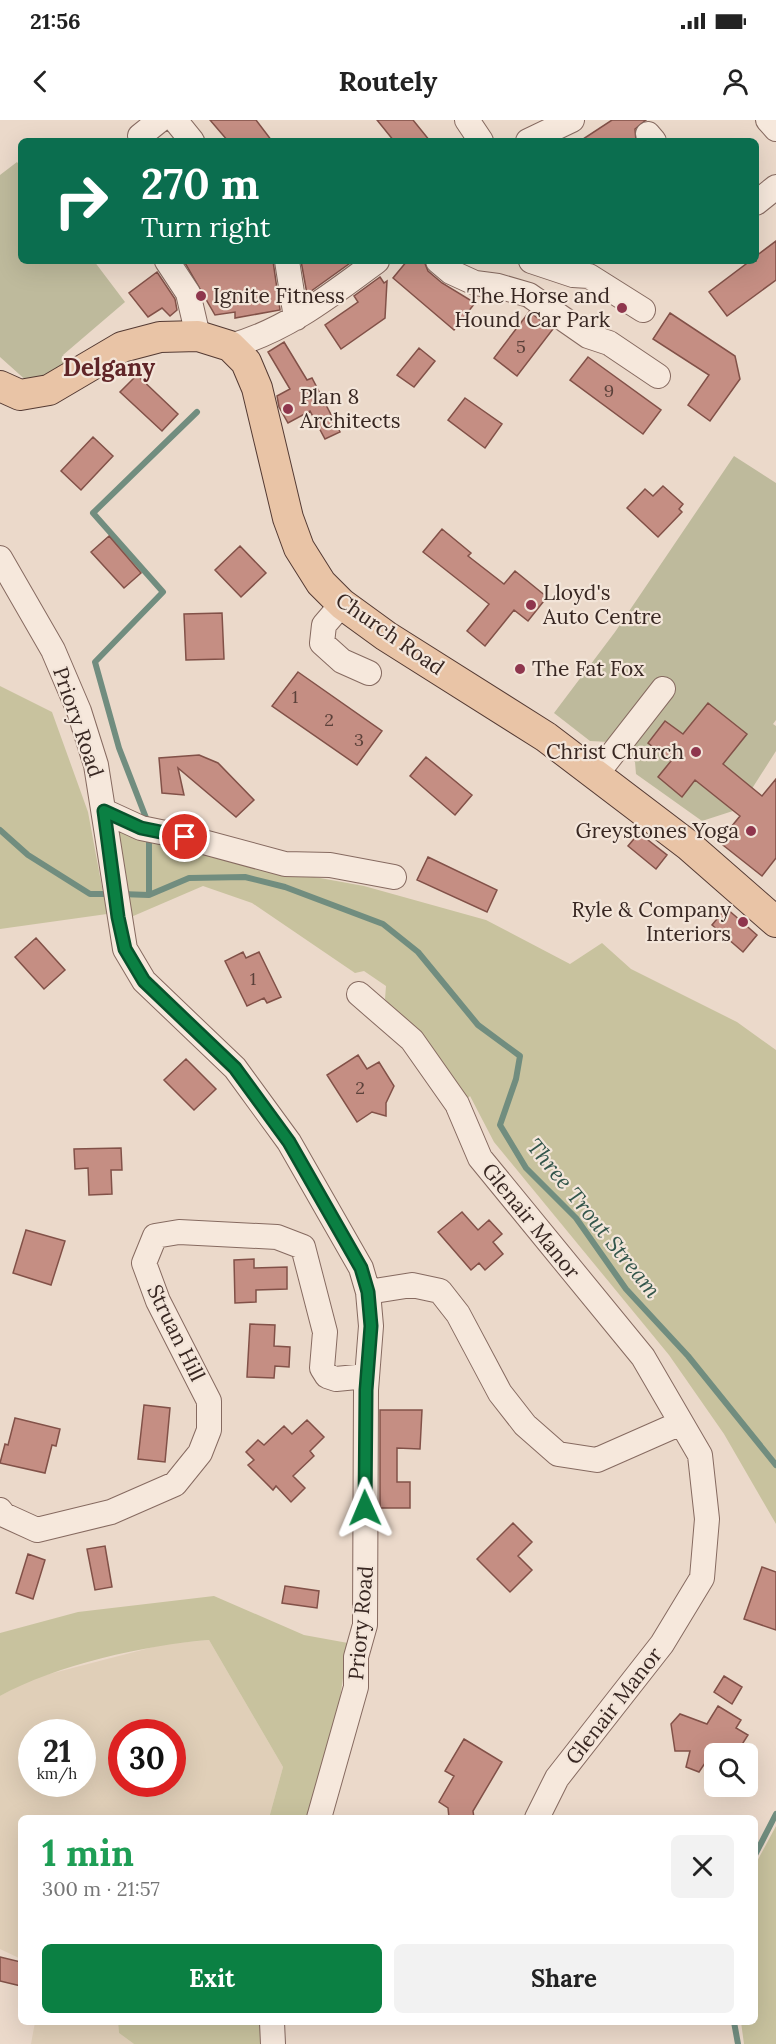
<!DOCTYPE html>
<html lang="en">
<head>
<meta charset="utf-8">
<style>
  body { margin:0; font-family:Lora,serif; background:#f2f2f2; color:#222; height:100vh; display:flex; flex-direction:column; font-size:22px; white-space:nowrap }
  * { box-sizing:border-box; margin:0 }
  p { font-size:20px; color:#767676 }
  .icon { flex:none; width:33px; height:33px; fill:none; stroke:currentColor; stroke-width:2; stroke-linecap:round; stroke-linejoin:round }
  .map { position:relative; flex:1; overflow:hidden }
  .panel { position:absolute; left:18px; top:1695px; width:740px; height:210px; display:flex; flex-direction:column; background:#fff; border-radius:9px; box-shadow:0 6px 24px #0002 }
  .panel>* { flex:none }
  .hud { position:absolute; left:18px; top:18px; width:741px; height:126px; border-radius:9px; box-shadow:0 6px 24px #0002; background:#0b6e4f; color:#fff; overflow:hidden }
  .fabs { position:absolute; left:704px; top:1623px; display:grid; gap:12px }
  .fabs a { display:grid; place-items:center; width:54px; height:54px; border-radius:9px; background:#fff; box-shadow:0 6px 24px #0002; font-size:30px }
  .speed { position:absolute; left:18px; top:1599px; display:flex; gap:12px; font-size:30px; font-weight:700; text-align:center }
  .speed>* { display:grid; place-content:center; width:78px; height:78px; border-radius:50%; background:#fff; box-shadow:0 6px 24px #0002; line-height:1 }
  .speed small { font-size:15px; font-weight:400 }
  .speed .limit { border:9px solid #d22; background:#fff; color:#111 }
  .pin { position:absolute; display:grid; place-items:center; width:51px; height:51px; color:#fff; margin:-26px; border:3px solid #fff; border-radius:50%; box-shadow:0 2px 6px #0007 }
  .me { position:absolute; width:66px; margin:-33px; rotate:359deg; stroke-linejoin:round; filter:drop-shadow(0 0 4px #0008) }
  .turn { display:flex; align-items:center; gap:21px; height:126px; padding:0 24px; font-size:27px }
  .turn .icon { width:78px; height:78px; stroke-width:2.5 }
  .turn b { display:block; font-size:42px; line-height:51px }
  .round { display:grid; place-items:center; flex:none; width:63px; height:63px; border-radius:9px; background:#f2f2f2 }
  .headline { display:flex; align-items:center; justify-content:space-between; height:102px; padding:0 24px }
  h1 { font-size:36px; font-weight:700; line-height:45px; color:#1e9e55 }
  .button { display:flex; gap:12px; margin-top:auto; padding:12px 24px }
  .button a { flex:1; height:69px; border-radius:9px; background:#0b8043; color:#fff; font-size:24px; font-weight:700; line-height:69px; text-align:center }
  .button a+a { background:#f2f2f2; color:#222 }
  .status { display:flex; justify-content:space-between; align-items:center; height:42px; padding:0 30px; background:#fff; direction:ltr }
  .status svg { height:16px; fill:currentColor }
  header { display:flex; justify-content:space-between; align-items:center; height:78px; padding:0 24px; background:#fff; font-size:27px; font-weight:700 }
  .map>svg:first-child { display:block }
  .farmland { fill:#e0cfb8; fill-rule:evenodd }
  .green { fill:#c8c29e }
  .cemetery { fill:#beba9c }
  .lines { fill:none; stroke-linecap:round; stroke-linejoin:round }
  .stream { stroke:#718d7f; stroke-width:6 }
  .building { fill:#c58e83; stroke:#825148; stroke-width:1.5 }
  .minor-casing { stroke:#866a60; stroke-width:26 }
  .major-casing { stroke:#543a33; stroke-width:32 }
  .minor { stroke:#f6e8dc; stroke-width:24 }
  .major { stroke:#e9c4a6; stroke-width:30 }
  .route-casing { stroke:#07532c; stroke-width:15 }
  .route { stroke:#0b8043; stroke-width:10 }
  .poi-dot { fill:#8f364d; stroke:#f3e5d9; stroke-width:2 }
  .labels { text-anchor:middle; stroke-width:4.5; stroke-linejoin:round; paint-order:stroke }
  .number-label { font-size:18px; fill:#5b413a }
  .poi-label { font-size:21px; fill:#382722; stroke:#f3e5d9; text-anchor:start }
  .street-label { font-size:21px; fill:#382722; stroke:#f3e5d9 }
  .water-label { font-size:22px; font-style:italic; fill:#33564b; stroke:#f3e5d9 }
  .quarter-label { font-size:24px; font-weight:bold; fill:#602528; stroke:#f3e5d9 }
</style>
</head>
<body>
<div class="status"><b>21:56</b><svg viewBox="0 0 49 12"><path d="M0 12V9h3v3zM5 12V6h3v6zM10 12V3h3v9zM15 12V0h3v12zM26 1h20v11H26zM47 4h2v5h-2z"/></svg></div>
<header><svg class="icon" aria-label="back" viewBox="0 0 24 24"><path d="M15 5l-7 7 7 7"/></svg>Routely<svg class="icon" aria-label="person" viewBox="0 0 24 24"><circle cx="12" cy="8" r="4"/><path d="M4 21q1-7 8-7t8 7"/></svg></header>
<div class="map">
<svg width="776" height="1924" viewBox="0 0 776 1924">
  <rect width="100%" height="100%" fill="#ebd9ca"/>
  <path class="farmland" d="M209,1520L283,1647L269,1698H21V1839L0,1829V1576L30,1559L165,1524ZM32,1612H82V1664H32ZM122,1612H172V1664H122Z
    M35,1902H118L119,1913L134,1924H31Z"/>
  <path class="green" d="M0,566L52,592L88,692L107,794L0,809Z
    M114,712L158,717L309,756L364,766L486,800L570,844L602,823L631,849L737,902L776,930V1404L724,1314L669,1235L494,1022L470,976L462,984L455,970L385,879L386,866L364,851L355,853L252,783L203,766L131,797Z
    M214,1476L304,1515L348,1523L340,1579L307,1698H269L283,1647L209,1520C146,1525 55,1545 0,1576V1513L78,1492Z
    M776,1706V1924H744L741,1902H754L755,1745Z
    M118,1902H262L263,1924H134L119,1913Z"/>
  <path class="cemetery" d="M17,42L21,47V141H94L125,182L63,235L71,246L29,263L0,237V55Z
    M734,336L776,363V600L773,604L776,606V631L739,689L702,701L636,654L635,642L609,622L590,621L554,593L615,512Z"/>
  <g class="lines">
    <path class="stream" d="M148,703L119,628L95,542L163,472L93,393L197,292
      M0,710L28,735L90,774H110
      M149,713V775
      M121,774L149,775L189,758L245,757L285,767L383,804L418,832L478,905L520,936L516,959L500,1005L526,1048L576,1098L626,1169L688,1236L776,1345
      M754,1737L776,1694
      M734,1902L738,1924"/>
  </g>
  <path class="building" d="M210,0H256L272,21H228Z
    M377,0H413L430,21H394Z
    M612,0H646L635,9L636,21H580Z
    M776,121V160L727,196L709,172L750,141H756V136Z
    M184,141H273L280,190L235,198V192L215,195Z
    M301,141H353L307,174Z
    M407,141H424L428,151L442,163L475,183L454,210L393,158Z
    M157,152L175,179L177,190L170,196L162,188L148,197L129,173Z
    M380,157L384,163L387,161L385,198L341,229L325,205L358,182L354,176Z
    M529,192L553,209L517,256L494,238Z
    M670,193L735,236L740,259L710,301L688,285L709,255L653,219Z
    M284,222L307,260L312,258L340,312L325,319L310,291L288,303L279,287L277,276L290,269L268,232Z
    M419,228L435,241L414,267L397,255Z
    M588,237L661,290L643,314L570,260Z
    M137,255L178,294L162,311L120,272Z
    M465,278L502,304L485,328L448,300Z
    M93,317L113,336L81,370L61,351Z
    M663,366L683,384L679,389L682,392L658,417L627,388L645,369L653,376Z
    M442,409L471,433L468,436L504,464L515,451L547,477L528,501L514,490L485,526L467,511L489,484L423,432Z
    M109,416L141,453L124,468L91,432Z
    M240,426L266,453L241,477L215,450Z
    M222,493L224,539L186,540L184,494Z
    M298,552L382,611L357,645L272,586Z
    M708,583L747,614L723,644L762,676L776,659V738L762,756L719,722L740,696L695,660L682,677L658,657L671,641L648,623L665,601L683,614Z
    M199,635L218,643L254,680L236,697L178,648L184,675L162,673L159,638Z
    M426,637L472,675L455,695L410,656Z
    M639,713L667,735L656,749L628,726Z
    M428,737L497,770L487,792L417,760Z
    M726,788L757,815L743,832L712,805Z
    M36,818L65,850L44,869L15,837Z
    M243,832L246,838L259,832L281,877L267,883L264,878L247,886L225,841Z
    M358,935L367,949L379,942L394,966L386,983V996L372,992L357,1002L327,955Z
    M186,939L216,969L194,990L164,960Z
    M121,1028L122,1050H111L112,1074L89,1075L88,1048L75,1049L74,1029Z
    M462,1092L478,1110L489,1100L502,1114L493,1122L503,1134L485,1150L479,1143L471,1150L438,1112Z
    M26,1110L65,1121L51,1165L13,1153Z
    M254,1139V1148L287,1147V1169L256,1170V1182L235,1183L234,1140Z
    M250,1204L275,1205L274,1226L290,1227L289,1247L275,1246L274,1258L247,1257Z
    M144,1285L170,1288L165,1342L138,1339Z
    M380,1290H422L420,1329L397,1328V1362H410V1388H380Z
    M15,1298L60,1309L56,1326L52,1325L45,1353L0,1343L5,1324L8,1325Z
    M307,1300L324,1317L310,1331L314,1336L293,1356L305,1368L291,1382L276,1366L273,1370L248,1345L254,1340L246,1332L258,1320L264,1325L284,1306L292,1314Z
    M513,1403L532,1422L518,1436L532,1450L510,1472L477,1439Z
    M105,1426L112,1467L95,1470L87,1429Z
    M28,1434L45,1440L33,1479L16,1473Z
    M762,1447L776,1452V1510L744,1499Z
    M285,1466L319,1471L317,1488L282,1483Z
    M724,1556L742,1567L732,1584L714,1572Z
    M718,1586L741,1600L736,1608L748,1615L736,1634H714V1649L705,1643L699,1652L686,1647L690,1631H675L671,1604L680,1594L707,1604Z
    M464,1619L502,1642L473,1691L474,1698H449L448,1688L439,1682L454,1656L445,1651Z
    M0,1837L21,1842V1866L0,1861Z"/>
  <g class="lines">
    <g class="minor-casing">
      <path id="minor" d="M175,0L192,21
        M467,0L481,21
        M768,0L776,9
        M648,14L654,21
        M140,16L160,0
        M528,21L572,0
        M756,83L776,67
        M167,141L188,173L198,216
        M287,141L296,198
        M438,141L451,152L475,163L498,166L529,175L588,216L609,223L658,256
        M531,141L573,155L589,156L643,190
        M230,226C286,211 331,175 377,141
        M0,438L53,530L79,591L96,645L125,829L144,861L235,948L289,1022L361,1148L368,1172L371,1206L366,1270L365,1505L356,1537V1567L319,1698
        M342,484L324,505L322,523L342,541L369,553
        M596,655L663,569
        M104,691L141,708L185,717L285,744L330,745L394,757
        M359,874L412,920L457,984L480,1038L643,1237L700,1335L707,1399L702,1458L662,1524L557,1658L537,1698
        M368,1172L412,1165L440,1171L458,1194L500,1273L525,1305L558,1334L597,1340L681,1303
        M0,1390L4,1395L37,1410L111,1392L175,1364L200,1333L209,1310V1281L158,1181L144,1143L155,1116L179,1112L277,1117L303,1127L325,1212L322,1248L327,1256L336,1259L367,1256
        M272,1902L273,1924"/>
    </g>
    <g class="major-casing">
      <path id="major" d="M0,266L20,275L49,270L122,227L160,217L198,216L230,226L246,242L257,268L288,398L299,428L321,463L342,484L386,516L546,617L688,725L776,802"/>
    </g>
    <use href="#minor" class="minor"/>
    <use href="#major" class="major"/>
  </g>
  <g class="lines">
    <g class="route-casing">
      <path id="route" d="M185,717L141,708L104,691L118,797L125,829L144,861L235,948L289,1022L361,1148L368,1172L371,1206L366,1270L365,1388"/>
    </g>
    <use href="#route" class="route"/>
  </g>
  <g class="poi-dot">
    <circle cx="201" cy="176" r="6"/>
    <circle cx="622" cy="188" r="6"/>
    <circle cx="288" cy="289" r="6"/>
    <circle cx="531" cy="485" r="6"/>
    <circle cx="520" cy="549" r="6"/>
    <circle cx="696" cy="632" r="6"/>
    <circle cx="751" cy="711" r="6"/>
    <circle cx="743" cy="802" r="6"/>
  </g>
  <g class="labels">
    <g class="number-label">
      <text x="521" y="233">5</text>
      <text x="609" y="277">9</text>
      <text x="295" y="583">1</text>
      <text x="329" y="606">2</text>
      <text x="359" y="626">3</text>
      <text x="253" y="865">1</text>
      <text x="360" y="974">2</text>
    </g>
    <g class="poi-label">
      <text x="213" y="183">Ignite Fitness</text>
      <text x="610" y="183" text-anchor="end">The Horse and<tspan x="610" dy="24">Hound Car Park</tspan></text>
      <text x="300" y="284">Plan 8<tspan x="300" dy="24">Architects</tspan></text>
      <text x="543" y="480">Lloyd's<tspan x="543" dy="24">Auto Centre</tspan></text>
      <text x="532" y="556">The Fat Fox</text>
      <text x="684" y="639" text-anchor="end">Christ Church</text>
      <text x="739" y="718" text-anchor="end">Greystones Yoga</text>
      <text x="731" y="797" text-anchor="end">Ryle &amp; Company<tspan x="731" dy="24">Interiors</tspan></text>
    </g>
    <g class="street-label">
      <text transform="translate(390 514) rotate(35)" y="7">Church Road</text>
      <text transform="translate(78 602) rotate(71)" y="7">Priory Road</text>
      <text transform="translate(531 1101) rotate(51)" y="7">Glenair Manor</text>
      <text transform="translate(176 1213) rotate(64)" y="7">Struan Hill</text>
      <text transform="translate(361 1503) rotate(-85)" y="7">Priory Road</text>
      <text transform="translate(614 1586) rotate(-52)" y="7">Glenair Manor</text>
    </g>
    <g class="water-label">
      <text transform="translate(594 1098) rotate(51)" y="8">Three Trout Stream</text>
    </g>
    <g class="quarter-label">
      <text x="109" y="256">Delgany</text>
    </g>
  </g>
</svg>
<div class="fabs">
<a><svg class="icon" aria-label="search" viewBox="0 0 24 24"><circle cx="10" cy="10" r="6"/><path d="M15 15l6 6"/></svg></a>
</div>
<div class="speed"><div>21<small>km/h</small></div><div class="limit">30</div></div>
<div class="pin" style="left:185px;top:717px;background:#d93025"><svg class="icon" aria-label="arrive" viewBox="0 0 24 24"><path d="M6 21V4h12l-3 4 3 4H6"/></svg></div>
<svg class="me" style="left:365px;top:1388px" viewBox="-20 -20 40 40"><path d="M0-17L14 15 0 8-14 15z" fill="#0b8043" stroke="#fff" stroke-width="4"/></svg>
<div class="hud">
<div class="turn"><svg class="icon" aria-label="right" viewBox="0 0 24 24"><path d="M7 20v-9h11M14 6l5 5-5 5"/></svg><div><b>270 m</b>Turn right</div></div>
</div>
<section class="panel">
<div class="headline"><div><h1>1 min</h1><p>300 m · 21:57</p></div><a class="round"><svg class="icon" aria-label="close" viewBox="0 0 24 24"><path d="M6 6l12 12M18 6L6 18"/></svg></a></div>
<div class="button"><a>Exit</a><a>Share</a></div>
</section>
</div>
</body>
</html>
